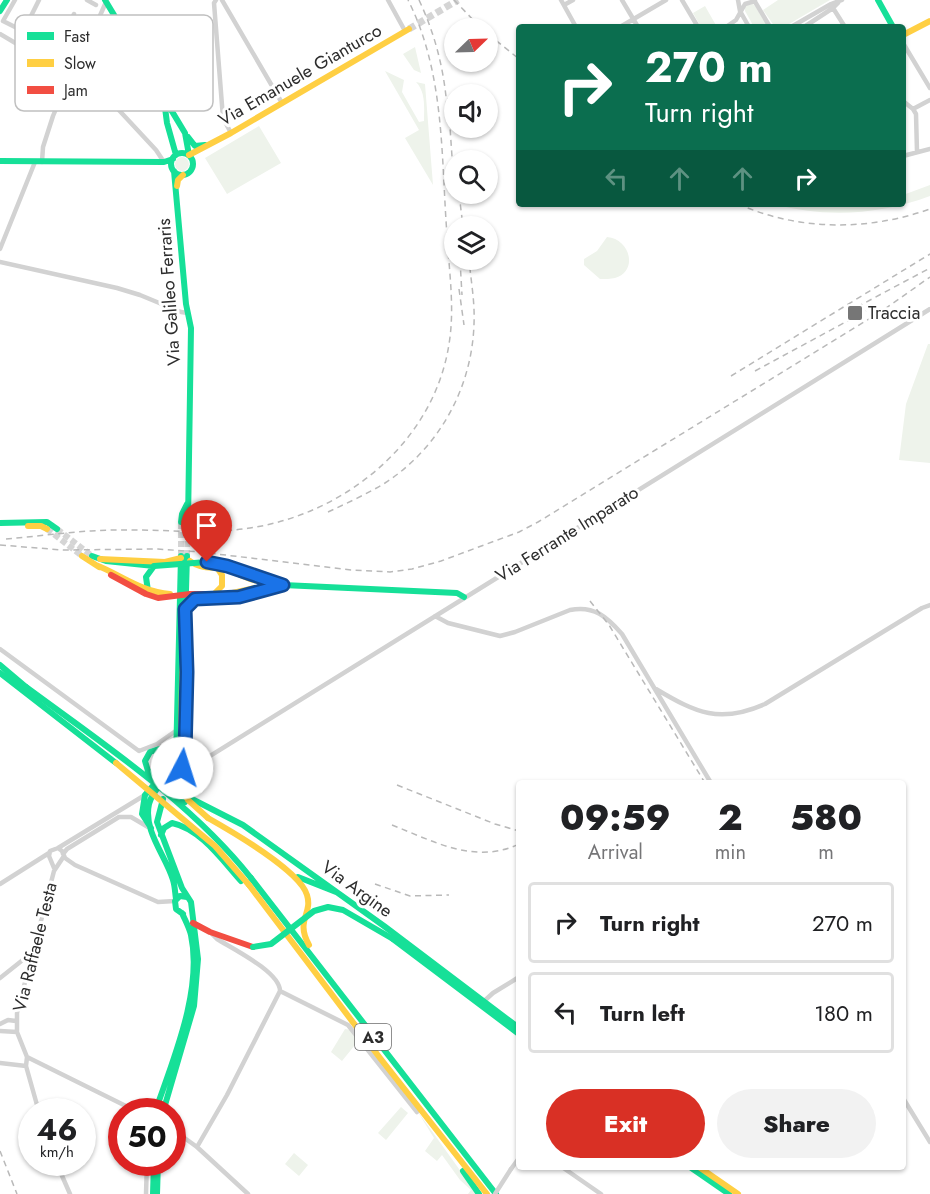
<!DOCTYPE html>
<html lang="en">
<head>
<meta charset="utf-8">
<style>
  body { margin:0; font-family:Jost,sans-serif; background:#f2f2f2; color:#202124; height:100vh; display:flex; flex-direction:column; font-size:22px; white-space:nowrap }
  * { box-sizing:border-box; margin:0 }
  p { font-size:20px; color:#757577 }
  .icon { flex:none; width:33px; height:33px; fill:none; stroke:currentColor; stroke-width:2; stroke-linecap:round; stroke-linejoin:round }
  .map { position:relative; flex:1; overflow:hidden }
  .drawer { position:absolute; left:516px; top:780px; width:390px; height:390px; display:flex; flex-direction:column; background:#fff; border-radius:6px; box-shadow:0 2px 4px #0004 }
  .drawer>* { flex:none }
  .hud { position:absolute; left:516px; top:24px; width:390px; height:183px; border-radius:6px; box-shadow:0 2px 4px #0004; background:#0b6e4f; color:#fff; overflow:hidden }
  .needle { width:39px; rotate:67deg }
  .fabs { position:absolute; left:444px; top:18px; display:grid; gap:12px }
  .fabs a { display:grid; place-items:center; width:54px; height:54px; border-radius:50%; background:#fff; box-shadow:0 2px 4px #0004; font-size:30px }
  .speed { position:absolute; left:18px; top:1098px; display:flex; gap:12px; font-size:30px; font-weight:700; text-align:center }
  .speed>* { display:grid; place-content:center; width:78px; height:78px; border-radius:50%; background:#fff; box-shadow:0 2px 4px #0004; line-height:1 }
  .speed small { font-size:15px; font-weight:400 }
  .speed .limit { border:9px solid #d22; background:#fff; color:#111 }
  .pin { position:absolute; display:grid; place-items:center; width:51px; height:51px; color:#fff; margin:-62px -26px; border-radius:50% 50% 50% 0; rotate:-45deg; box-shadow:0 0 6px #0007 }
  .pin .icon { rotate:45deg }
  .me { position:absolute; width:66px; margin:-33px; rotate:5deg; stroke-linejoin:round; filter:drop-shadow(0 0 4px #0008) }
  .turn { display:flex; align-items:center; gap:21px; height:126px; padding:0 30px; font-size:27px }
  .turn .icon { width:78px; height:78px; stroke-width:2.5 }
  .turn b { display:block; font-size:42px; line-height:51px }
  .lanes { display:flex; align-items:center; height:57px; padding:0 30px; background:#0003; justify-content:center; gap:30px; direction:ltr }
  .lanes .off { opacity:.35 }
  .eta { display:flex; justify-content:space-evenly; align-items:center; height:102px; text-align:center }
  .eta b { font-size:36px; font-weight:800; line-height:42px }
  .primary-button { display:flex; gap:12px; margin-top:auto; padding:12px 30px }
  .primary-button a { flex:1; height:69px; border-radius:36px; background:#d93025; color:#fff; font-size:24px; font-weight:800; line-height:69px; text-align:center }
  .primary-button a+a { background:#f2f2f2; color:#202124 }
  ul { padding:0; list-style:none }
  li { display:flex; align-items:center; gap:18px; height:81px; margin:0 12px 9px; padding:0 18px; border:3px solid #e0e0e0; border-radius:6px }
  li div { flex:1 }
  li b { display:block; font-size:22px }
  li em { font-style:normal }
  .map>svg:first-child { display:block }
  .green { fill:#eef3eb }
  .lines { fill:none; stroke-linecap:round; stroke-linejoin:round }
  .secondary-tunnel { stroke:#d5d5d5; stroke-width:6; stroke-dasharray:6 3; stroke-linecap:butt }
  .primary-tunnel { stroke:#d5d5d5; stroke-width:7; stroke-dasharray:7 3.5; stroke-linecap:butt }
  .street { stroke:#d2d2d2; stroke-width:4.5 }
  .fast { stroke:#16e098; stroke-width:6 }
  .slow { stroke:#ffcf43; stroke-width:6 }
  .jam { stroke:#f24e42; stroke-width:6 }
  .rail { stroke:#b9b9b9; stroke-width:1.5; stroke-dasharray:6 4.5; stroke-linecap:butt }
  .street-bridge { stroke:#d2d2d2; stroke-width:4.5 }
  .fast-bridge { stroke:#16e098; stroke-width:6 }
  .slow-bridge { stroke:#ffcf43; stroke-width:6 }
  .jam-bridge { stroke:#f24e42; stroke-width:6 }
  .route-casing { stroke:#114b97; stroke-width:15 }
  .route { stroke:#1a73e8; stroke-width:10 }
  .poi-dot { fill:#767676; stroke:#fff; stroke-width:2 }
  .labels { text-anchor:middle; stroke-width:6; stroke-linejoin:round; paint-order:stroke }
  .shield { fill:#fff; stroke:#6c6c6c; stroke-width:1.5 }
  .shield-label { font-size:16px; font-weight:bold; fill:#2d2d2d }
  .street-label { font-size:18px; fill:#2d2d2d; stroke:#fff }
  .poi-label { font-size:18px; fill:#2d2d2d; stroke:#fff; text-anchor:start }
  .key { fill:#fff; stroke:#c0c0c0; stroke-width:1.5 }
  .key-label { font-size:16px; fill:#2d2d2d }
</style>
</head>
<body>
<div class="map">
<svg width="930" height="1194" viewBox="0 0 930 1194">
  <rect width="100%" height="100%" fill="#fff"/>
  <path class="green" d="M778,0H830L784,27H775L763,10Z
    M753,4L755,6L768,27H754L745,11V6Z
    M705,6L717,27H701L693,13Z
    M415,47L421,73L414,70L403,54Z
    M385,71L404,80L402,92L419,122L424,121C424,108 426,92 416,82L425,84L433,185L405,138L419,130Z
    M259,126L281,163L227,194L205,158Z
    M175 164a7 7 0 1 1 14 0a7 7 0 1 1-14 0Z
    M930,185V196C879,215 826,218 773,204H824L825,207L834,206V204H903V195Z
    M607,237C631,239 638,272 615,278C611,279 605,279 600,279L584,265V259L597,251Z
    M928,344H930V463L899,460L906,404Z
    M345,1029L351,1030L359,1040L342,1061L331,1052Z
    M401,1107L408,1113L386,1140L378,1133Z
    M416,1109L477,1194H468L471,1190L460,1180L442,1155L437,1161L425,1151L434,1138Z
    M294,1153L308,1165L299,1176L285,1164Z"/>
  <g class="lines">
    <path class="secondary-tunnel" d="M47,529L82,556
      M57,529L92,556
      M181,556V522
      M187,556L188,522"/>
    <path class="primary-tunnel" d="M409,29L458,0"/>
    <path class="street" d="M15,0L3,21L35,37L39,29L75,46
      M87,0L96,5
      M216,0L214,3L223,118L231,133
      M222,0L282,103
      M388,0L405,31
      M561,0L576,27
      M622,0L638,27
      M682,0L698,27
      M738,0L740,11L749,27
      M754,0L770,27
      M564,5L573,0
      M833,8L845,27
      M620,27L666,0
      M726,27L736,20L745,4L755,1
      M791,27L831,4L842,0
      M804,27L833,8L838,3
      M0,34L17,44L39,0
      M61,39L74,14
      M903,43L930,88
      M17,44L29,51
      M77,65L156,150L164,162
      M903,101L913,109L916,114L917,152
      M913,109L930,100
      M903,156L930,149
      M42,162L43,147L53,116L71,73L80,61L106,2
      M0,249L35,162
      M0,262L117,288L140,295L181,312L188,313
      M435,616L448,623L500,636L515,632L570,610C594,605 607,617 622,634L711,783
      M0,649L139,751L157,744L177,730
      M656,689C696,713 720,724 765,704L922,608L930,605
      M157,744L168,749L175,758
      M185,753L191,758L201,759
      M181,774L930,309
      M58,848L145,795
      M63,854L67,849L119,817H131L148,827
      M54,868L49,856L50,851L58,848L62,851L65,858L75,865L158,902L175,901
      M0,884L49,853
      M212,934L217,939C233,949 280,972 280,991L348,1025L417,1112
      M0,978L34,951
      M482,1003L493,993L519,977
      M0,1024L8,1020L16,1021
      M0,1031L17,1032
      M27,1057L138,1112
      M0,1063L26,1066
      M903,1098L930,1142
      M39,1112L26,1066L27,1057L17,1032V1013L54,871L64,856
      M172,1129L197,1147L248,1194
      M197,1147L227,1095L280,991
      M56,1162L70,1194
      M562,1167L601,1194
      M511,1169L519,1158
      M146,1194L147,1162"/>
    <path class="fast" d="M105,0L185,133L189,155
      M878,0L893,27
      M0,11L7,0
      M164,100L167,123L176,155
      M188,137L195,146L205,145
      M171 164a11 11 0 1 1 22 0a11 11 0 1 1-22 0Z
      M0,161L164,162L173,159
      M174,171L186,304L191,328L188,522
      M181,522L182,514L187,504
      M0,523L47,522L57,529
      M92,556L106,561L154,566
      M259,578L283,585L457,593L464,597
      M148,591L146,577L154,566
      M185,608L195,599L239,597L280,586
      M185,624L187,556
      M0,665L26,687
      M0,673L116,763
      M168,791L179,775L184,761L187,658
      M145,795L142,814L151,828
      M145,795L166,771L170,758L167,753L159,749L150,752L145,761L148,771
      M188,797L243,825L384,926L519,1028
      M163,799L157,822L182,888L191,902L198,959L194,1006L163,1112
      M161,835L164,828L172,823C201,829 222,860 241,881
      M298,877L336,892
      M251,878L496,1194
      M176,899C175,893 175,886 173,880C166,856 143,831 149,804C153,787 171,777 176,760L181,556
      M183,914L176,909L175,901L180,896L187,897
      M393,939L519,1034
      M155,1112C173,1060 203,990 191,935C189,927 185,920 182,913
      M690,1167L729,1194
      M463,1171L479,1194
      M153,1194L154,1162
      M157,1194L158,1162"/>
    <path class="slow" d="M903,35L930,21
      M189,155L231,133L409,29
      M177,186L178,180L183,175
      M28,526H41L47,529
      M82,556L99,567
      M100,559L165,562L181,558
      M190,561C201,570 215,566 228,570C241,574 251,582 265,582
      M96,565C121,575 142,592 170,594
      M214,594H228L255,588
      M214,594L222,586V575L218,569
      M182,680L185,620
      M208,818C231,831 300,871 307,895C313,914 295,920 309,945
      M249,885L380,1058L487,1194
      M699,1167L738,1194"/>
    <path class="jam" d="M193,923L210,932L253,947"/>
    <path class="rail" d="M419,0C435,34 444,69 447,107
      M454,0L481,28
      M488,34L519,59
      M448,98L454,186
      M459,194L463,226
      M738,204C799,231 868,231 930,209
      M460,260L462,295
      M459,289L464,325
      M857,307L930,268
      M755,371L866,311
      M731,376L930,254
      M328,512C347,503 367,494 385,483C439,448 472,388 474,324C475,302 471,281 469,260
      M6,539C43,536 81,530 119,530C162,529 207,535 250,528C345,514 434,442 449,344C455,308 449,271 447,235C441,156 445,73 408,0
      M0,545L63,550L158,549L200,552L351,570L390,572L412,569L441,561L519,532L538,522L882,311L930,277
      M590,601L609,625L705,783
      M397,785L495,824L519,831
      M392,825C433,841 475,865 519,844
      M375,884L410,896L449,895
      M0,1151L17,1194"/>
    <path class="street-bridge" d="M495,1194L511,1169"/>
    <path class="fast-bridge" d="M154,566L207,562L227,566L259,578
      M26,687C103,744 191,802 251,878
      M148,771L185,802
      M253,947L271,944L314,911L328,907L343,910L393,939"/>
    <path class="slow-bridge" d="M182,680L180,786L188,800L208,818
      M116,763L215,846L249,885"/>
    <path class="jam-bridge" d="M111,575L146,594L158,598L190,594H214"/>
  </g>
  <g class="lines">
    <g class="route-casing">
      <path id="route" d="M182,768L185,753L187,672L185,609L195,599L239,597L283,585L227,566L207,562"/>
    </g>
    <use href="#route" class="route"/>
  </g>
  <rect class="poi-dot" x="847" y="305" width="16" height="16" rx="3"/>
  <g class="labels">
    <rect class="shield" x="355" y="1024" width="36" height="26" rx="4.5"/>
    <g class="shield-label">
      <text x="373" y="1043">A3</text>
    </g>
    <g class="street-label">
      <text transform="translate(300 75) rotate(-30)" y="6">Via Emanuele Gianturco</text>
      <text transform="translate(169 292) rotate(-94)" y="6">Via Galileo Ferraris</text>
      <text transform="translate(567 534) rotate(-32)" y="6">Via Ferrante Imparato</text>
      <text transform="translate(357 889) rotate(36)" y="6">Via Argine</text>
      <text transform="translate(35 947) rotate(-76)" y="6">Via Raffaele Testa</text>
    </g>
    <g class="poi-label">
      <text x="868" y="319">Traccia</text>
    </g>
  </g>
  <rect x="15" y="15" width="198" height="96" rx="9" class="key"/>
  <rect x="27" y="32" width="27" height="8" fill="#16e098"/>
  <rect x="27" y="59" width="27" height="8" fill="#ffcf43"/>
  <rect x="27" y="86" width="27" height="8" fill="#f24e42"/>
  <g class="key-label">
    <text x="64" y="42">Fast</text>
    <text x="64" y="69">Slow</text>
    <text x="64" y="96">Jam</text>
  </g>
</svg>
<div class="fabs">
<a><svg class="needle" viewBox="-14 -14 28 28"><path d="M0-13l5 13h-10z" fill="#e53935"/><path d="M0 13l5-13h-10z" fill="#757577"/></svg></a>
<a><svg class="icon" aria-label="sound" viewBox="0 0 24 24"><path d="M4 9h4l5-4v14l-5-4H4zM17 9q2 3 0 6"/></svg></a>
<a><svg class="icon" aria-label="search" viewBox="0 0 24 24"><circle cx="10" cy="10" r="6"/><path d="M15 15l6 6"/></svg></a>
<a><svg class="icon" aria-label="layers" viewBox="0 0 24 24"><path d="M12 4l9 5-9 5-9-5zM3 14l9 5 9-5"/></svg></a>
</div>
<div class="speed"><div>46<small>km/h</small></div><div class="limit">50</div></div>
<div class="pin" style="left:207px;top:562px;background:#d93025"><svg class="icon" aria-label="arrive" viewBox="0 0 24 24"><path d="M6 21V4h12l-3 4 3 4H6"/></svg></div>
<svg class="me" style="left:182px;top:768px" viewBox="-20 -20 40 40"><circle r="19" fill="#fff"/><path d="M0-13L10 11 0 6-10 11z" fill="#1a73e8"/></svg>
<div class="hud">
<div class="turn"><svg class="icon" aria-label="right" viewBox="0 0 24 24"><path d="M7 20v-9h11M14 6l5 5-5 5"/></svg><div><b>270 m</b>Turn right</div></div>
<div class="lanes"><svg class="icon off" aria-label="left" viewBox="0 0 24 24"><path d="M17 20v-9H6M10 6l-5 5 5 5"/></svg><svg class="icon off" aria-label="ahead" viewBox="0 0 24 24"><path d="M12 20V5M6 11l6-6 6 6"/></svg><svg class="icon off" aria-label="ahead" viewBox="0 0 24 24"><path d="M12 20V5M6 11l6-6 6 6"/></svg><svg class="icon" aria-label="right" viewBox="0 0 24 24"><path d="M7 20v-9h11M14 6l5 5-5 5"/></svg></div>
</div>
<section class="drawer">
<div class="eta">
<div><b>09:59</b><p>Arrival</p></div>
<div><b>2</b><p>min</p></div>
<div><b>580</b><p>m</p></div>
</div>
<ul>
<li><svg class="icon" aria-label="right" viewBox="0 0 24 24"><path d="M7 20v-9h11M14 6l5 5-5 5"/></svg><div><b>Turn right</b></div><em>270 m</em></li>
<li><svg class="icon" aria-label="left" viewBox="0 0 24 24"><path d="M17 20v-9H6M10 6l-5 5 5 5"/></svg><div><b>Turn left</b></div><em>180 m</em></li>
</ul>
<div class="primary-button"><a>Exit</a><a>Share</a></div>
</section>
</div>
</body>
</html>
